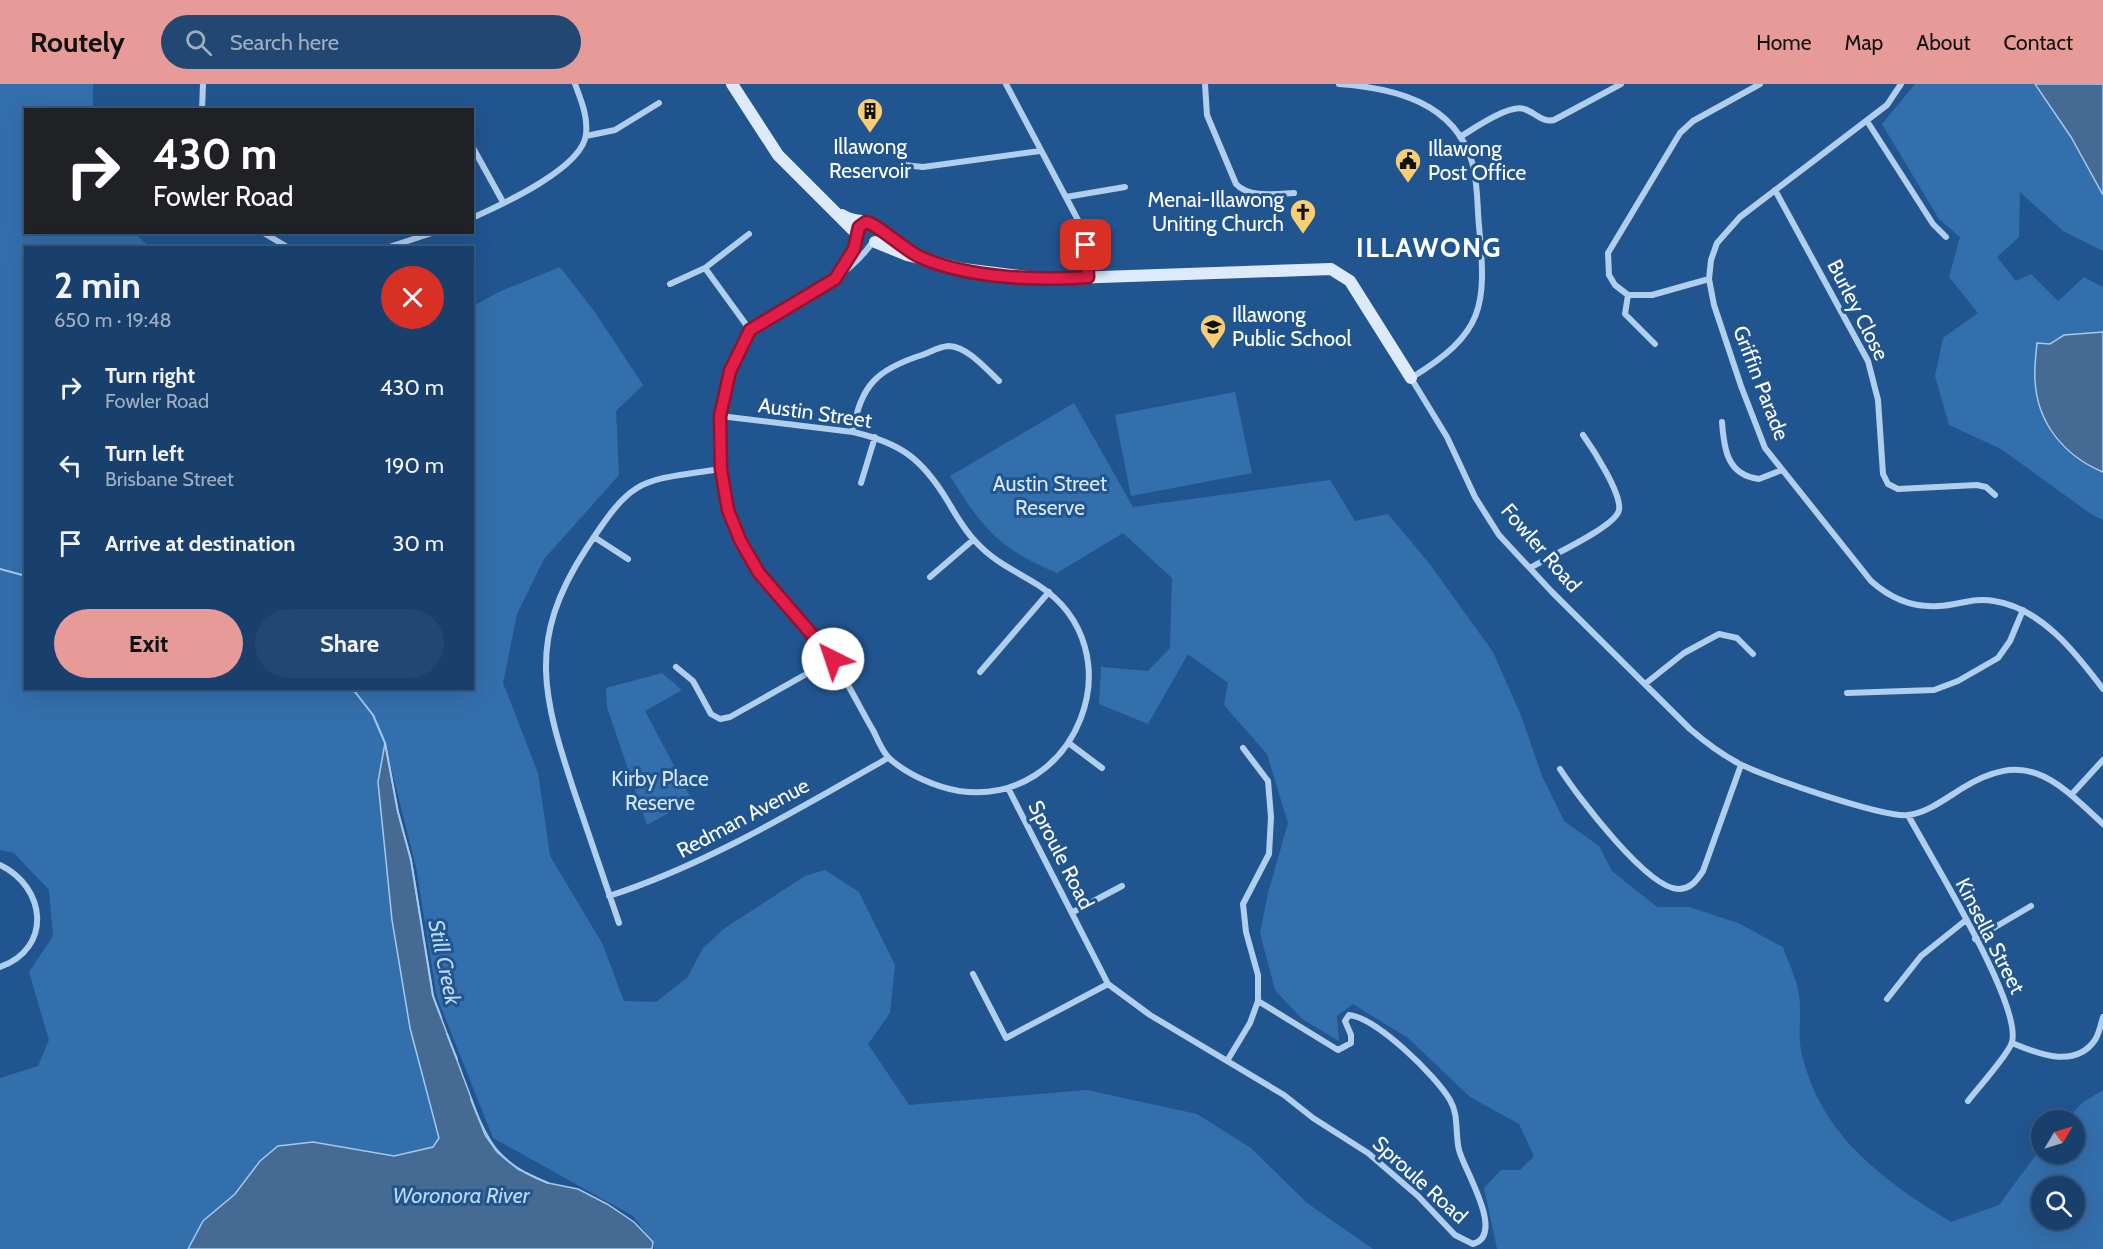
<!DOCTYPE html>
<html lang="en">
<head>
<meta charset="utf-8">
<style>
  body { margin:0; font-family:Cabin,sans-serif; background:#224772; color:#f1f3f6; height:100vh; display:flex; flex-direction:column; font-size:22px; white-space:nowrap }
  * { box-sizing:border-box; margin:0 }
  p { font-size:20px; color:#9fafc2 }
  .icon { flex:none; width:33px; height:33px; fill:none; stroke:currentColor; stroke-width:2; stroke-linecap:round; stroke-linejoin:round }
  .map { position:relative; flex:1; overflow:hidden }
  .side { position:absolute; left:24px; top:162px; width:450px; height:444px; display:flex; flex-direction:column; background:#19406c; border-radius:0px; box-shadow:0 6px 24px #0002,0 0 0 2px #37597f }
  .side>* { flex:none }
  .guide { position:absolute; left:24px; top:24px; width:450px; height:126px; border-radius:0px; box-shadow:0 6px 24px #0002,0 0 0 2px #37597f; background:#202124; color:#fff; overflow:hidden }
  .needle { width:39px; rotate:52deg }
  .buttons { position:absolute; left:2031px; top:1026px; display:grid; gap:12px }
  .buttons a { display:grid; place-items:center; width:54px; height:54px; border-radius:50%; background:#19406c; box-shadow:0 6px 24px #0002,0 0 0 2px #37597f; font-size:30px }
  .pin { position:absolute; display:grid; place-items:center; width:51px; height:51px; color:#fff; margin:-26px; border-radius:12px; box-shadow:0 3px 9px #0006 }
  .me { position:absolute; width:66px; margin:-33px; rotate:319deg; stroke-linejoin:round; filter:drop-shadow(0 0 4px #0008) }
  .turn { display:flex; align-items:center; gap:21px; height:126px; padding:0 30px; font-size:27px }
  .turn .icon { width:78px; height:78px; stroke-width:2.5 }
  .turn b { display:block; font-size:42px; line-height:51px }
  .round { display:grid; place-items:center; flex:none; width:63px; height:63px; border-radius:32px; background:#224772 }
  .headline { display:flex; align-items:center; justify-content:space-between; height:102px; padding:0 30px }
  h1 { font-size:36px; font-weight:800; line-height:45px }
  .button { display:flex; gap:12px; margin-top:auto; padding:12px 30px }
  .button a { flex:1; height:69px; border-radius:36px; background:#e69b98; color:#111; font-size:24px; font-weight:800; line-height:69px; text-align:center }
  .button a+a { background:#224772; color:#f1f3f6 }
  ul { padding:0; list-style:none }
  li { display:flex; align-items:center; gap:18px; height:78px; padding:0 30px }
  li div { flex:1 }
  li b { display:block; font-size:22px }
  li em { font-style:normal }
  header { display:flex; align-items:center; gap:36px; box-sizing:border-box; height:84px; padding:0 30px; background:#e69b98; color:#111 }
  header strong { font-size:28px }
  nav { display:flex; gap:33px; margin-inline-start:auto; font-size:21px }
  .search { width:420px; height:54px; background:#224772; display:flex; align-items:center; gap:15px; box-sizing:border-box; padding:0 21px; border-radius:33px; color:#9fafc2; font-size:22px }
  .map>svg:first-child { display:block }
  .green { fill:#346fad; fill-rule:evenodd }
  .water { fill:#456a94; stroke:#a4c9ee; stroke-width:1.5 }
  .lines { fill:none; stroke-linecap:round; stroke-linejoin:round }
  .stream { stroke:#a4c9ee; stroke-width:2 }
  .street { stroke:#b1ceed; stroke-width:6 }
  .secondary { stroke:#ddeaf9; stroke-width:12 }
  .route-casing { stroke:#92132f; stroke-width:15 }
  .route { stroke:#e11d48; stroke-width:10 }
  .labels { text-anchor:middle; stroke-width:6; stroke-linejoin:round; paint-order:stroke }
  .poi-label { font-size:21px; fill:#fff; stroke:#215590; text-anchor:start }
  .street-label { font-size:21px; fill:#fff; stroke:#215590 }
  .park-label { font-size:21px; fill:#d6e7f9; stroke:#215590 }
  .water-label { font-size:22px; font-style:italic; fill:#bdd8f3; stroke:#215590 }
  .district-label { font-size:27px; font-weight:bold; letter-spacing:1.5px; fill:#fff; stroke:#215590 }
</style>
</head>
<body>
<header>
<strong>Routely</strong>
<div class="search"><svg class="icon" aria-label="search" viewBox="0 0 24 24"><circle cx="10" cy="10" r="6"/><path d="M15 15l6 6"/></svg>Search here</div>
<nav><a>Home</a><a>Map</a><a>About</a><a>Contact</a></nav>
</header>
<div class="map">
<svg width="2103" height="1165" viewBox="0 0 2103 1165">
  <rect width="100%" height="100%" fill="#215590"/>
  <path class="green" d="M0,0H93V25L26,26V148L134,149L150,163L26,164V604H472L473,222L501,207L560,183L594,227L643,301L616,327L619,391L544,475L517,530L503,599L538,689L550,772L602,859L624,917L656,918L687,894L703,864L725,844L805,792L825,786L859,808L895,881L890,929L868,960L909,1021L1087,1006L1197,1030L1251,1064L1307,1119L1373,1165H654V1160L633,1132L493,1054L437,913L416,783L385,660L378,698L439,1054L433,1063L394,1072L313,1058L278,1062L260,1077L235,1110L203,1137L188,1165H0V994L38,982L49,956L29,888L53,852L49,806L14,769L0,766Z
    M1915,0H2035L2071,53L2103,111V167L2063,147L2020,108L2019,153L1997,173L2016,197L2031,190L2058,217L2084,193L2103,203V248C2086,252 2064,245 2050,260C2024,288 2038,339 2064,364C2075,375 2089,382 2103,388V436L2091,430L2001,365L1949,341L1935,292L1943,254L1978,229L1949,193L1960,153L1939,135L1882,40Z
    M1235,308L1252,389L1131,412L1115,331Z
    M1074,319L1133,423L1330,396L1355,437L1388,430L1429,479L1493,568L1522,634L1542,692L1564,737L1599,762L1612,787L1657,823H1689L1738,839L1783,863C1788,878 1797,895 1799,911C1802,931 1797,952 1802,971C1822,1053 1883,1096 1951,1138L1999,1121L2041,1064L2042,1070H2074V1036H2066L2082,1019L2103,1006V1165H1497L1484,1104L1501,1086H1520L1534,1072L1519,1040L1470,1013L1408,954L1353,920L1337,932L1339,957L1302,935L1275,906L1260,849L1268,809L1288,739L1267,670L1224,621L1228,599L1188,570L1148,640L1099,620L1101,583L1148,587L1170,564L1172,494L1123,449L1057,489C997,463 984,446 950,392ZM2042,1102H2074V1136H2042Z
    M662,589L682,606L645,627L692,716L647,741L607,623L606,604Z"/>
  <path class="water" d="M2035,0H2103V111L2071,53Z
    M2103,248V388C2064,372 2037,339 2035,296C2034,284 2036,271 2037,259L2050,260L2064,251Z
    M385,659L398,728L411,776L433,912L485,1051L497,1068L518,1085L548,1099L578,1105L607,1120L634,1138L653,1158L652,1165H188L203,1137L235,1110L260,1077L278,1062L313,1058L394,1072L433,1063L439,1054L410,944L392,836L378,698Z"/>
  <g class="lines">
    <path class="stream" d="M0,485L26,492
      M352,604L373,631L385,659L398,728L411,776L433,912L441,933
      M447,950L457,975
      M471,1015C488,1061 501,1081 548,1099"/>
    <path class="street" d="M1006,0L1079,138L1086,161L1088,193
      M1205,0L1207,31L1236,100C1249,114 1275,110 1294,109
      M1339,0C1394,4 1454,18 1472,78C1478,98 1477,121 1479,142C1487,224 1484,249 1411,294L1447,353L1475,413L1499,451L1552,508L1690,645C1705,658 1721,670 1738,679C1761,692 1887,735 1909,731C1928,728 1945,715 1961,705C2026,664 2055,695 2103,740
      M1901,0L1887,21L1740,133L1717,159L1711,176L1709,195L1714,221L1741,302L1765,364L1871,497C1890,514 1913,524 1939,522C1958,521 1975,513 1994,517C2041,524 2076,569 2103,605
      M202,26L203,0
      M404,26H443
      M1867,37L1933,140L1946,153
      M586,52L615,46L659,19
      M1460,53C1473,45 1509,20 1524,25C1535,28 1542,39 1554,36L1621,0
      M472,62L503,118
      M904,81L923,83L1040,67
      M1775,106L1868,277L1878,316L1883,390L1888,400L1898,405L1977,401L1986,403L1995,411
      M1066,113L1125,103
      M472,134C501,121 583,84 586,50C588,32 581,16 575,0
      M262,148L289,164
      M386,164L435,148
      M705,184L750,246
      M841,187L858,153
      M1709,195L1652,211H1628L1615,201L1609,191L1608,169L1680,49L1693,37L1760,0
      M670,200L705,184L749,150
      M1628,211L1625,230L1655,260
      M720,332L853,348C901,359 922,375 947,416C956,431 964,446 976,458C994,478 1016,487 1038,501C1139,566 1077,724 959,707C936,703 908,691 890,675C883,669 878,657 874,648C860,624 848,599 833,576C812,544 780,520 759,489C717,427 705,339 738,270C741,263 744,253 749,247C756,239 772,233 782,228C814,209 850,190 872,159
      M1722,338C1724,365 1727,391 1759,395L1782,386
      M853,348C860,301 878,285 922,271C930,268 941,262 949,262C968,263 986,285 999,297
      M861,399L875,353
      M594,453L628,475
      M1530,484C1546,474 1616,443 1619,426C1622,410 1593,365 1583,351
      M930,493L973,456
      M676,583L693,597L711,630L720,635L730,633L833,575
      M980,588L1049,508
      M1645,600L1684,569L1719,550L1737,554L1753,570
      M1847,609L1934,606L1958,597L1998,574L2010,557L2023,526
      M1070,660L1102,684
      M1560,685C1578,713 1647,804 1678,805C1691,805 1697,796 1703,787L1741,681
      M1008,704L1108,900L1150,931L1284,1011L1313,1034L1368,1069L1418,1112L1455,1151L1473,1160C1506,1151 1464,1086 1459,1066C1455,1050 1459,1031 1450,1016C1436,992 1377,934 1349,931L1345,937L1351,951V959L1338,966L1258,917
      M2072,710L2103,676
      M1908,731C1930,772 2022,920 2012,958C2009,970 1977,1005 1968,1017
      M0,781C46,803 53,864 0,883
      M609,812C708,780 798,725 888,674
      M1073,828L1122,802
      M619,839C604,796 590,753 575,710C543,613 526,557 586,465C633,393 637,397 721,385
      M1975,855L2031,822
      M973,890L1006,954L1108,900
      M1887,915L1921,872L1966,836
      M2012,959C2038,970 2075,985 2095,956C2099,950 2101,940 2103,933
      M1227,977L1250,939L1258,917V891L1246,848L1243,820L1269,770L1271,733L1268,697L1243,664"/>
    <path class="secondary" d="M732,0L778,71L858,151
      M842,131C853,138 861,136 871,139C876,140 899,160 908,165
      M875,158L907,171L963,185L1044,195L1331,185L1350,197L1411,294"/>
  </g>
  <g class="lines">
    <g class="route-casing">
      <path id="route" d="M833,575L759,489L740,456L728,426L721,385L720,332L730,287L750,246L835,195L854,165L859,143L866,138C876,139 906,167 920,173C967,194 1037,197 1088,193L1086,161"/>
    </g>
    <use href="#route" class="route"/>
  </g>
  <defs>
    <g id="building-pin" transform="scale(1.35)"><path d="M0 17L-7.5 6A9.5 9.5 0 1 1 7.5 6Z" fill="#f9cd72" stroke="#215590"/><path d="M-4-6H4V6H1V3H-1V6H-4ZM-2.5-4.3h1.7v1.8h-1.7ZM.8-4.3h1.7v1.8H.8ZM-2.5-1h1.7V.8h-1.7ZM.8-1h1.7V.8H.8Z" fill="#111"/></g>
    <g id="civic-pin" transform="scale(1.35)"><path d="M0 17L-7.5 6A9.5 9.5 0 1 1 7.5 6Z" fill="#f9cd72" stroke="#215590"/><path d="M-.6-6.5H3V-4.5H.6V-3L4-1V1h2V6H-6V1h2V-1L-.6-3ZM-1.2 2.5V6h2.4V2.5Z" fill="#111"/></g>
    <g id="church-pin" transform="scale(1.35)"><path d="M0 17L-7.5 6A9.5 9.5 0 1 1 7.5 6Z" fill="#f9cd72" stroke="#215590"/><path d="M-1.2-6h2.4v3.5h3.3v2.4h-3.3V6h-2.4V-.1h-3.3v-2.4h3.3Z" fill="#111"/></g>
    <g id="school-pin" transform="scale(1.35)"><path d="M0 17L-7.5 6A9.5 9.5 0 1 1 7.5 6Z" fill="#f9cd72" stroke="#215590"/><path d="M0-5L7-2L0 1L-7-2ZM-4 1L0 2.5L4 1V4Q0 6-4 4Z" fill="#111"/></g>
  </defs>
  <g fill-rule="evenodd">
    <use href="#building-pin" x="870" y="27"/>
    <use href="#civic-pin" x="1408" y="77"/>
    <use href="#church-pin" x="1303" y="128"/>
    <use href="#school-pin" x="1213" y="243"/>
  </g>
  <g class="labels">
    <g class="poi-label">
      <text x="870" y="70" text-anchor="middle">Illawong<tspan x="870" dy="24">Reservoir</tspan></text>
      <text x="1428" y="72">Illawong<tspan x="1428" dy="24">Post Office</tspan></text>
      <text x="1284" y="123" text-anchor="end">Menai-Illawong<tspan x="1284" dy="24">Uniting Church</tspan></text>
      <text x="1232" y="238">Illawong<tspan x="1232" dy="24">Public School</tspan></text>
    </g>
    <g class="street-label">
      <text transform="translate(1858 226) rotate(63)" y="7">Burley Close</text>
      <text transform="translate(1761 299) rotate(69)" y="7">Griffin Parade</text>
      <text transform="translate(815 329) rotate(8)" y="7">Austin Street</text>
      <text transform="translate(1541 464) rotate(49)" y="7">Fowler Road</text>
      <text transform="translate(743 734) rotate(-28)" y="7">Redman Avenue</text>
      <text transform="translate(1061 771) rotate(63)" y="7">Sproule Road</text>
      <text transform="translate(1990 852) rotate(63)" y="7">Kinsella Street</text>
      <text transform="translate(1420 1096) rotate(42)" y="7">Sproule Road</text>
    </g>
    <g class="park-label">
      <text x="1050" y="407">Austin Street<tspan x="1050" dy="24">Reserve</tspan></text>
      <text x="660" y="702">Kirby Place<tspan x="660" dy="24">Reserve</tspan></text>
    </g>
    <g class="water-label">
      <text transform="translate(445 878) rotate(78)" y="8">Still Creek</text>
      <text x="461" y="1119">Woronora River</text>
    </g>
    <g class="district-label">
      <text x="1429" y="173">ILLAWONG</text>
    </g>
  </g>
</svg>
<div class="buttons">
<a><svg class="needle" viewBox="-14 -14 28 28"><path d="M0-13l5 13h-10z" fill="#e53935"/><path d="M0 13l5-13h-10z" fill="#9fafc2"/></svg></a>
<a><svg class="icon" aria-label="search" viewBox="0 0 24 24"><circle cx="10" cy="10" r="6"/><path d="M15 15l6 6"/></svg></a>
</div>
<div class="pin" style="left:1086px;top:161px;background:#d93025"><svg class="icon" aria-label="arrive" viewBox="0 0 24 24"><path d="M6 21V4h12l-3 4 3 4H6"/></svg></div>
<svg class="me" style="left:833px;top:575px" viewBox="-20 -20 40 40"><circle r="19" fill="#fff"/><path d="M0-13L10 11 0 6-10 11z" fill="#e11d48"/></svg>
<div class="guide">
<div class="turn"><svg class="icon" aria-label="right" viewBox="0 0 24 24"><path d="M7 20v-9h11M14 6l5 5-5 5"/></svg><div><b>430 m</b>Fowler Road</div></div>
</div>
<section class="side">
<div class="headline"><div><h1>2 min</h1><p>650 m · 19:48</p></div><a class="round" style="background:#d93025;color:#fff"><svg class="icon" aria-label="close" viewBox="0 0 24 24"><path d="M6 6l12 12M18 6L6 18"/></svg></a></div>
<ul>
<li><svg class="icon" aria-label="right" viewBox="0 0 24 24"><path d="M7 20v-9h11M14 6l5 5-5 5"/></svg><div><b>Turn right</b><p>Fowler Road</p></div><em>430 m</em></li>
<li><svg class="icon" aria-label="left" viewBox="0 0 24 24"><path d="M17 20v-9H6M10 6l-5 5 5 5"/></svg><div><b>Turn left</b><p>Brisbane Street</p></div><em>190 m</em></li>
<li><svg class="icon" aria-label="arrive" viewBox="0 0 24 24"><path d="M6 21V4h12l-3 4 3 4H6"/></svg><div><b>Arrive at destination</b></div><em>30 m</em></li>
</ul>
<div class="button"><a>Exit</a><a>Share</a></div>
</section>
</div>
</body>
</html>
